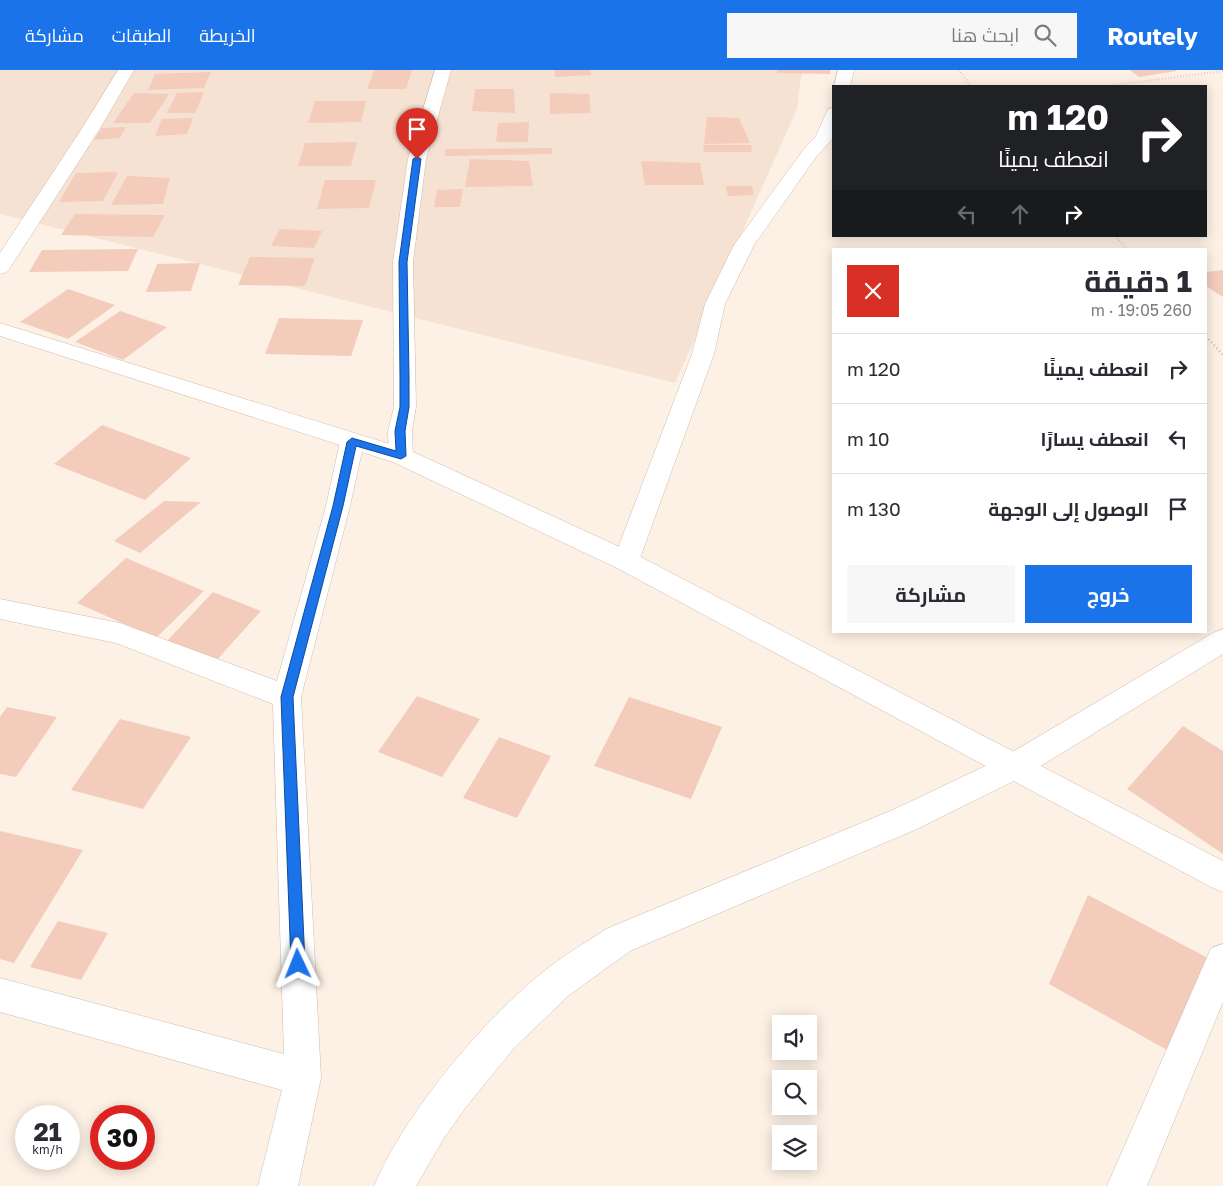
<!DOCTYPE html>
<html lang="ar">
<head>
<meta charset="utf-8">
<style>
  body { margin:0; font-family:"Golos Text",Cairo,sans-serif; background:#f7f7f7; color:#2b2b33; direction:rtl; height:100vh; display:flex; flex-direction:column; font-size:19px; white-space:nowrap }
  * { box-sizing:border-box; margin:0 }
  p { font-size:16px; color:#7c7c81 }
  .icon { flex:none; width:28px; height:28px; fill:none; stroke:currentColor; stroke-width:2; stroke-linecap:round; stroke-linejoin:round }
  .map { position:relative; flex:1; overflow:hidden; direction:ltr }
  .drawer { position:absolute; left:832px; top:178px; width:375px; height:385px; display:flex; flex-direction:column; background:#fff; border-radius:0px; box-shadow:0 2px 12px #0003; direction:rtl }
  .drawer>* { flex:none }
  .top-card { position:absolute; left:832px; top:15px; width:375px; height:152px; border-radius:0px; box-shadow:0 2px 12px #0003; direction:rtl; background:#202124; color:#fff; overflow:hidden }
  .controls { position:absolute; left:772px; top:945px; display:grid; gap:10px }
  .controls a { display:grid; place-items:center; width:45px; height:45px; border-radius:0px; background:#fff; box-shadow:0 2px 12px #0003; font-size:25px }
  .speed { position:absolute; left:15px; top:1035px; display:flex; gap:10px; font-size:25px; font-weight:700; text-align:center }
  .speed>* { display:grid; place-content:center; width:65px; height:65px; border-radius:50%; background:#fff; box-shadow:0 2px 12px #0003; line-height:1 }
  .speed small { font-size:12px; font-weight:400 }
  .speed .limit { border:8px solid #d22; background:#fff; color:#111 }
  .pin { position:absolute; display:grid; place-items:center; width:42px; height:42px; color:#fff; margin:-51px -21px; border-radius:50% 50% 50% 0; rotate:-45deg; box-shadow:0 0 5px #0007 }
  .pin .icon { rotate:45deg }
  .me { position:absolute; width:55px; margin:-28px; rotate:358deg; stroke-linejoin:round; filter:drop-shadow(0 0 4px #0008) }
  .turn { display:flex; align-items:center; gap:18px; height:105px; padding:0 15px; font-size:22px }
  .turn .icon { width:65px; height:65px; stroke-width:2.5 }
  .turn b { display:block; font-size:35px; line-height:42px }
  .lanes { display:flex; align-items:center; height:48px; padding:0 15px; background:#0003; justify-content:center; gap:25px; direction:ltr }
  .lanes .off { opacity:.35 }
  .round { display:grid; place-items:center; flex:none; width:52px; height:52px; border-radius:0px; background:#f7f7f7 }
  .head { display:flex; align-items:center; justify-content:space-between; height:85px; padding:0 15px }
  h1 { font-size:30px; font-weight:700; line-height:38px }
  .primary-button { display:flex; gap:10px; margin-top:auto; padding:10px 15px }
  .primary-button a { flex:1; height:58px; border-radius:0px; background:#1a73e8; color:#fff; font-size:20px; font-weight:700; line-height:58px; text-align:center }
  .primary-button a+a { background:#f7f7f7; color:#2b2b33 }
  ul { padding:0; list-style:none }
  li { display:flex; align-items:center; gap:15px; height:70px; padding:0 15px; border-top:1px solid #e1e1e2 }
  li div { flex:1 }
  li b { display:block; font-size:19px }
  li em { font-style:normal }
  header { display:flex; align-items:center; gap:30px; box-sizing:border-box; height:70px; padding:0 25px; background:#1a73e8; color:#fff }
  header strong { font-size:24px }
  nav { display:flex; gap:28px; margin-inline-start:auto; font-size:18px }
  .search { width:350px; height:45px; background:#f7f7f7; display:flex; align-items:center; gap:12px; box-sizing:border-box; padding:0 18px; border-radius:0px; color:#7c7c81; font-size:19px }
  .map>svg:first-child { display:block }
  .residential { fill:#f5e2d3 }
  .building { fill:#f3ccbc }
  .lines { fill:none; stroke-linecap:round; stroke-linejoin:round }
  .street-casing { stroke:#d1baad; stroke-width:1 }
  .secondary-casing { stroke:#d4b9ab; stroke-width:1 }
  .path-far1 { stroke:#d8af9f; stroke-width:2; stroke-dasharray:0.5 2.5; stroke-linecap:butt }
  .path { stroke:#d8af9f; stroke-width:2.5; stroke-dasharray:1 3; stroke-linecap:butt }
  .street { fill:#fff; fill-rule:evenodd }
  .secondary { fill:#fff; fill-rule:evenodd }
  .route { fill:#1a73e8; stroke:#114b97 }
</style>
</head>
<body>
<header>
<strong>Routely</strong>
<div class="search"><svg class="icon" aria-label="search" viewBox="0 0 24 24"><circle cx="10" cy="10" r="6"/><path d="M15 15l6 6"/></svg>ابحث هنا</div>
<nav><a>الخريطة</a><a>الطبقات</a><a>مشاركة</a></nav>
</header>
<div class="map">
<svg width="1223" height="1116" viewBox="0 0 1223 1116">
  <rect width="100%" height="100%" fill="#fdf1e5"/>
  <path class="residential" d="M0,0H802L797,39L675,313L0,144Z"/>
  <path class="building" d="M374,0H412L406,19H367Z
    M555,0H590L591,5L555,7Z
    M777,0H830V4L777,3Z
    M1130,0H1176V1L1139,7Z
    M211,2L204,18L148,20L155,4Z
    M475,19H514L515,43L472,41Z
    M204,22L195,43H167L177,23Z
    M134,23L169,24L150,53H113Z
    M550,23L589,24L591,43L550,44Z
    M315,31H366L361,52L308,53Z
    M707,47L739,48L750,73L704,74Z
    M193,48L187,64L155,66L162,49Z
    M529,52L528,72H496L498,53Z
    M126,57L120,68L94,70L102,58Z
    M357,72L351,96H298L305,73Z
    M703,75H751L752,82H704Z
    M552,78V84L445,86V79Z
    M470,89L529,91L533,116L465,117Z
    M641,91L700,93L704,115H645Z
    M118,102L103,131L59,132L76,103Z
    M127,106L170,108L163,134L111,135Z
    M325,110H376L369,138L317,139Z
    M726,116H752L754,125L728,126Z
    M463,119L460,137H434L437,120Z
    M75,144L165,145L153,167L61,165Z
    M280,159L322,161L314,178L271,176Z
    M138,179L128,201L29,202L42,180Z
    M250,187L315,188L305,216L238,215Z
    M200,193L191,221L146,222L157,194Z
    M1223,200V227L1206,216V202Z
    M68,219L115,235L68,269L20,252Z
    M120,241L167,257L123,290L75,272Z
    M279,248L363,250L351,286L265,284Z
    M102,355L191,388L145,430L54,394Z
    M164,431L201,432L140,483L114,471Z
    M126,488L204,521L156,568L77,533Z
    M213,522L261,541L215,592L166,572Z
    M417,626L480,649L442,707L378,682Z
    M629,627L722,657L691,729L594,696Z
    M7,637L57,647L16,707L0,704V647Z
    M120,649L191,667L143,739L71,720Z
    M1183,656L1223,681V784L1127,719Z
    M499,667L551,686L517,748L463,728Z
    M0,761L83,780L14,893L0,889Z
    M1088,825L1210,889L1176,985L1049,914Z
    M58,851L108,863L81,910L30,897Z"/>
  <g class="lines">
    <g class="street-casing">
      <path id="street" d="M118,0H134L99,60L10,198L7,202L0,204V183L81,60Z
        M435,0H451L426,89L413,192L416,337L412,361L413,386L409,392L401,394L393,392L389,386L388,361L394,337L393,192L408,89Z
        M838,0H854L850,16H834Z
        M834,38L833,68L816,87L754,175L725,234L714,284L639,491L635,498L626,500L617,498L613,491L692,284L705,234L734,175L804,79L816,66L828,39Z
        M352,364L360,367L364,372L350,436L301,627L321,1008L298,1116H258L282,1020L0,942V908L284,984L273,634L116,573L0,549V529L120,553L277,611L326,436L340,372L344,367Z
        M1223,559V584L1026,705L917,759L630,881L568,926L514,978L466,1037L444,1068L416,1116H374C405,1043 482,951 543,902C563,886 585,873 606,859L895,739L1004,687L1213,563Z
        M1223,874V932L1147,1116H1107L1211,878Z"/>
    </g>
    <g class="secondary-casing">
      <path id="secondary" d="M0,253L409,380L635,484L1223,791V822L1211,817L617,498L393,392L0,266Z"/>
    </g>
    <path class="path-far1" d="M959,0L971,16
      M1106,16L1223,1
      M1115,166L1127,179"/>
    <path class="path" d="M1206,266L1223,285"/>
    <use href="#street" class="street"/>
    <use href="#secondary" class="secondary"/>
  </g>
  <path class="route" d="M417,87L421,89L407,192L409,307V337L405,361L406,386L401,389L356,376L343,436L293,627L305,894L303,899L298,901L293,899L291,894L281,627L333,436L347,372L352,368L396,381L395,361L400,337V307L399,192L413,89Z"/>
</svg>
<div class="controls">
<a><svg class="icon" aria-label="sound" viewBox="0 0 24 24"><path d="M4 9h4l5-4v14l-5-4H4zM17 9q2 3 0 6"/></svg></a>
<a><svg class="icon" aria-label="search" viewBox="0 0 24 24"><circle cx="10" cy="10" r="6"/><path d="M15 15l6 6"/></svg></a>
<a><svg class="icon" aria-label="layers" viewBox="0 0 24 24"><path d="M12 4l9 5-9 5-9-5zM3 14l9 5 9-5"/></svg></a>
</div>
<div class="speed"><div>21<small>km/h</small></div><div class="limit">30</div></div>
<div class="pin" style="left:417px;top:89px;background:#d93025"><svg class="icon" aria-label="arrive" viewBox="0 0 24 24"><path d="M6 21V4h12l-3 4 3 4H6"/></svg></div>
<svg class="me" style="left:298px;top:894px" viewBox="-20 -20 40 40"><path d="M0-17L14 15 0 8-14 15z" fill="#1a73e8" stroke="#fff" stroke-width="4"/></svg>
<div class="top-card">
<div class="turn"><svg class="icon" aria-label="right" viewBox="0 0 24 24"><path d="M7 20v-9h11M14 6l5 5-5 5"/></svg><div><b>120 m</b>انعطف يمينًا</div></div>
<div class="lanes"><svg class="icon off" aria-label="left" viewBox="0 0 24 24"><path d="M17 20v-9H6M10 6l-5 5 5 5"/></svg><svg class="icon off" aria-label="ahead" viewBox="0 0 24 24"><path d="M12 20V5M6 11l6-6 6 6"/></svg><svg class="icon" aria-label="right" viewBox="0 0 24 24"><path d="M7 20v-9h11M14 6l5 5-5 5"/></svg></div>
</div>
<section class="drawer">
<div class="head"><div><h1>1 دقيقة</h1><p>260 m · 19:05</p></div><a class="round" style="background:#d93025;color:#fff"><svg class="icon" aria-label="close" viewBox="0 0 24 24"><path d="M6 6l12 12M18 6L6 18"/></svg></a></div>
<ul>
<li><svg class="icon" aria-label="right" viewBox="0 0 24 24"><path d="M7 20v-9h11M14 6l5 5-5 5"/></svg><div><b>انعطف يمينًا</b></div><em>120 m</em></li>
<li><svg class="icon" aria-label="left" viewBox="0 0 24 24"><path d="M17 20v-9H6M10 6l-5 5 5 5"/></svg><div><b>انعطف يسارًا</b></div><em>10 m</em></li>
<li><svg class="icon" aria-label="arrive" viewBox="0 0 24 24"><path d="M6 21V4h12l-3 4 3 4H6"/></svg><div><b>الوصول إلى الوجهة</b></div><em>130 m</em></li>
</ul>
<div class="primary-button"><a>خروج</a><a>مشاركة</a></div>
</section>
</div>
</body>
</html>
